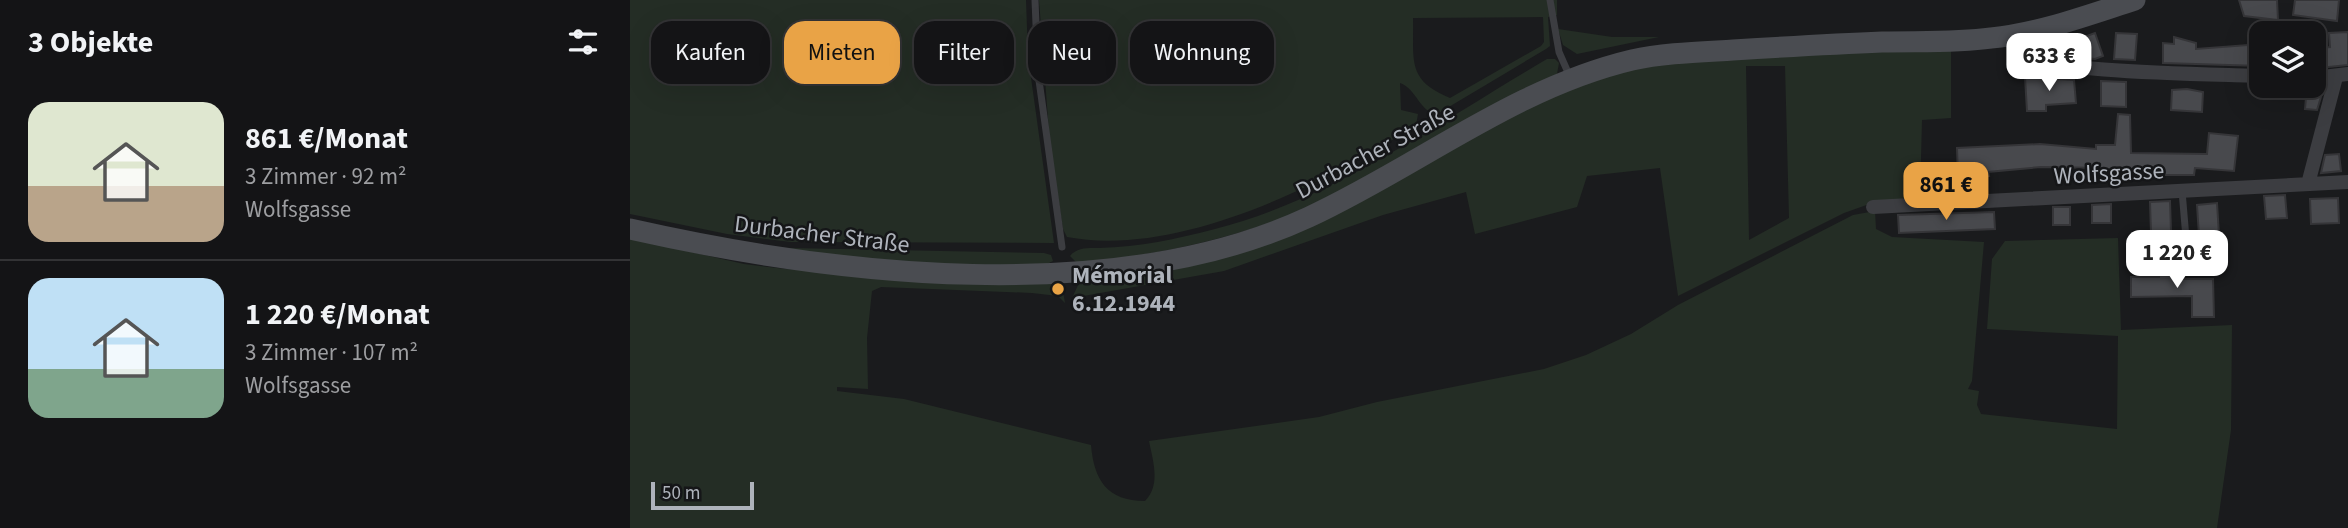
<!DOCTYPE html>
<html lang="de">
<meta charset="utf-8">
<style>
:root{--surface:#141416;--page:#212123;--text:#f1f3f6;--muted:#9d9ea1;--line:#333335;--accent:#e9a346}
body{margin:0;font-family:"Source Sans 3",sans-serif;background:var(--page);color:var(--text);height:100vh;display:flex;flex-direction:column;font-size:26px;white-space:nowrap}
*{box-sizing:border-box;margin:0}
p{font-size:23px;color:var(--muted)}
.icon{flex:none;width:38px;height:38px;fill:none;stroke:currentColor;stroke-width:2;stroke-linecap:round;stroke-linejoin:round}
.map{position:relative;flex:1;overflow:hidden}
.panel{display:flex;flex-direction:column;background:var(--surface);width:630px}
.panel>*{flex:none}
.banner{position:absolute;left:21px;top:21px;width:665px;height:63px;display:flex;gap:14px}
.tools{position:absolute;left:1619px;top:21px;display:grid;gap:14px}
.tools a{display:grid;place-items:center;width:77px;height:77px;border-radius:14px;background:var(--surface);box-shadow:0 7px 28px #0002,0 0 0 2px var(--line);font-size:35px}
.scale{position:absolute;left:21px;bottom:18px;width:103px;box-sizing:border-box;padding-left:7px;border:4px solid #aeb3bb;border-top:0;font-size:19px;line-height:24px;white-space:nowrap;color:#aeb3bb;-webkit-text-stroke:5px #151618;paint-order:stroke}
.price{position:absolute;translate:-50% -60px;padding:0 16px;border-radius:14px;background:#fff;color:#222;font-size:23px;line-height:46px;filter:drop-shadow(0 2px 4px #0008)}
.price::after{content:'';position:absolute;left:50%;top:42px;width:21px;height:16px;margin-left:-10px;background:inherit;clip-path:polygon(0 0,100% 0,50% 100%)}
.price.active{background:var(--accent);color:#111}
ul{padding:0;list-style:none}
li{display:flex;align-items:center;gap:21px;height:175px;padding:0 28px}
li+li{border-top:2px solid var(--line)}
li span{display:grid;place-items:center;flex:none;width:196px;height:140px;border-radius:21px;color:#555}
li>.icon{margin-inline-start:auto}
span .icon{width:84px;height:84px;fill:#fffc;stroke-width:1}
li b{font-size:30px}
h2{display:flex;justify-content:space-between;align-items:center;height:84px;padding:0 28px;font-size:30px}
.tag{padding:0 24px;border-radius:21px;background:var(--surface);box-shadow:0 7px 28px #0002,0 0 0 2px var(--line);font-size:24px;line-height:63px}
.tag.active{background:var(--accent);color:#111}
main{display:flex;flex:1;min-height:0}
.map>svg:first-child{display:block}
.green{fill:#242d25;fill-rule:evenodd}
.building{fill:#48494d;stroke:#353538;stroke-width:2}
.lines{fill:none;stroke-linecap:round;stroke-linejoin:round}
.lane{stroke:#3c3d41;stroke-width:7}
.street{stroke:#3c3d41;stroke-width:14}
.secondary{stroke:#4a4c51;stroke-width:21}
.poi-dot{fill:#e9a346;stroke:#151618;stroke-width:2.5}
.labels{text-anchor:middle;stroke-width:5;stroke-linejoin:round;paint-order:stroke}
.street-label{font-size:24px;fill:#aeb3bb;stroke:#151618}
.poi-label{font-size:24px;font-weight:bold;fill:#aeb3bb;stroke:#151618;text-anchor:start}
</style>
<main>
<section class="panel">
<h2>3 Objekte<svg class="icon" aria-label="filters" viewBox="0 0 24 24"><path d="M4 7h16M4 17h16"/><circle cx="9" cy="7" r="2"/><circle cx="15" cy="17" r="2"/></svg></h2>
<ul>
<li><span style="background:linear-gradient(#dfe7d0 60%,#b9a48a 0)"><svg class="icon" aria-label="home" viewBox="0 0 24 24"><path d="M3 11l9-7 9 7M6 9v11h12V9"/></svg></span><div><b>861 €/Monat</b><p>3 Zimmer · 92 m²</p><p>Wolfsgasse</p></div></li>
<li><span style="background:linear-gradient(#bfe0f5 65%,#7fa58c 0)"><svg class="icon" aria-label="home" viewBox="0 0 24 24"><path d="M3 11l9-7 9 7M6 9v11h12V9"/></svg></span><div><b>1 220 €/Monat</b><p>3 Zimmer · 107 m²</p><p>Wolfsgasse</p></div></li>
</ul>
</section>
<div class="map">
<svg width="1718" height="528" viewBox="0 0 1718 528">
<rect width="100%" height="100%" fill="#1a1b1d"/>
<!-- green -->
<path class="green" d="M0,0H396L398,56L424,243L161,242L97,234L0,214Z
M409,0H927V15L918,17L920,46L916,49L807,114C790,113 787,89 770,83L771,110L788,114L786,125C695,184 548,258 437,237L433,229L420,145ZM913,17L914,42L911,46L820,98C776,80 784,60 783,18Z
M928,29L982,37H1029L947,54L933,45Z
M1321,46V118L1292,120L1290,197L1245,202L1214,213L1048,296L1030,168L957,176L947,207L845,234L836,192L753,215L594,271L442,298L450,281L596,255L902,104L995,70L1061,60ZM1116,66H1155L1159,218L1119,240Z
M917,59H925L929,63L927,74C862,104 804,144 741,178C650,228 550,253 447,263L440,256C447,247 459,248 469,248C510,247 546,239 585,229C705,198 811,121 917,59Z
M1245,211L1246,229L1262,237L1354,242L1342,381L1338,389L1349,391L1347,405L1351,414L1487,429L1488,336L1357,329L1362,259L1375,241L1488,238L1491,330L1602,325L1601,430L1587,528H0V238L114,264L156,269L423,282L432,286L435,303L428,296L402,293L251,287L242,291L237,338L238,389L207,387V391L274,399L461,445C464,480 477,501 515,501C531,485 523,461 519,441L689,417L747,402L914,369L956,355L1001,334L1048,305L1223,215Z
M160,248L414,253L421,255L423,261L413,266L298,265L159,252Z"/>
<!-- building -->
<path class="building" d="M1609,0H1647L1648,20L1614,16Z
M1665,0H1709L1707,21L1663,15Z
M1718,32V65L1689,68L1688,48L1700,47L1699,33Z
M1465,33L1473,56L1465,59L1446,57L1445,52L1452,50L1448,39Z
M1486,33L1507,34L1505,60L1484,59Z
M1544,37L1566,43V49L1631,44V66L1533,63V43L1544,44Z
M1395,77L1444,80L1446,103L1416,105V111H1397Z
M1471,81L1496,82V107L1471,106Z
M1677,86L1694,87L1687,110L1675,109Z
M1557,89L1573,92L1572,112L1541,110L1542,90Z
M1488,114L1500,115L1501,153L1577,154L1579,133L1608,136L1604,171L1565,168L1564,175H1529L1474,174V168L1411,167L1358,172L1359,176L1328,177L1327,148L1410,144L1466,149V145H1485Z
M1709,154L1711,171L1691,173L1695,155Z
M1655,195L1657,218L1636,219L1634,196Z
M1708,198L1709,223L1681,224L1680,199Z
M1540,201L1541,232L1521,233L1520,202Z
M1587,203L1589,235L1569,236L1567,205Z
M1481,204V223H1462V205Z
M1423,207H1440V225H1423Z
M1364,212L1365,229L1269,233L1268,215Z
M1529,270H1548L1547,279H1583L1584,317H1562V296L1501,297V277H1529Z"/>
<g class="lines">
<!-- lane -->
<path class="lane" d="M405,0L408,73L432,247
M920,0L929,52L940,77
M1552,191L1556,238"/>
<!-- street -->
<path class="street" d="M1384,34L1386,51C1407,74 1591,74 1631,76
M1684,78L1718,74
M1678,184L1706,77
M1243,207L1718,182"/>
<!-- secondary -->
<path class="secondary" d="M0,229C204,275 483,308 679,217C787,167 884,88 1002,60C1034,53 1070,52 1103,50C1152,47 1202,44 1252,42C1288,41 1325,43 1361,38C1410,33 1458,15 1505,0"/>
</g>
<!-- markers -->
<circle class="poi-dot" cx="428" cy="289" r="7"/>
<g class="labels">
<!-- street labels -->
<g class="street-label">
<text transform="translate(745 151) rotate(-28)" y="8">Durbacher Straße</text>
<text transform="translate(1479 173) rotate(-3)" y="8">Wolfsgasse</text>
<text transform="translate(192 234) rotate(7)" y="8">Durbacher Straße</text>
</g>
<!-- poi labels -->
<g class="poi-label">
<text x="442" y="283">Mémorial<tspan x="442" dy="28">6.12.1944</tspan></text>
</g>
</g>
</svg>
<div class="tools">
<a><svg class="icon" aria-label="layers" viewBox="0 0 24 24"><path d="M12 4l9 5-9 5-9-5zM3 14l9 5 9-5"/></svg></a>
</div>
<div class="scale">50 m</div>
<b class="price" style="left:1419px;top:93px">633 €</b>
<b class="price active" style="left:1316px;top:222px">861 €</b>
<b class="price" style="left:1547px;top:290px">1 220 €</b>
<div class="banner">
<a class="tag">Kaufen</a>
<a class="tag active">Mieten</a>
<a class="tag">Filter</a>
<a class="tag">Neu</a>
<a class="tag">Wohnung</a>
</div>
</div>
</main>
